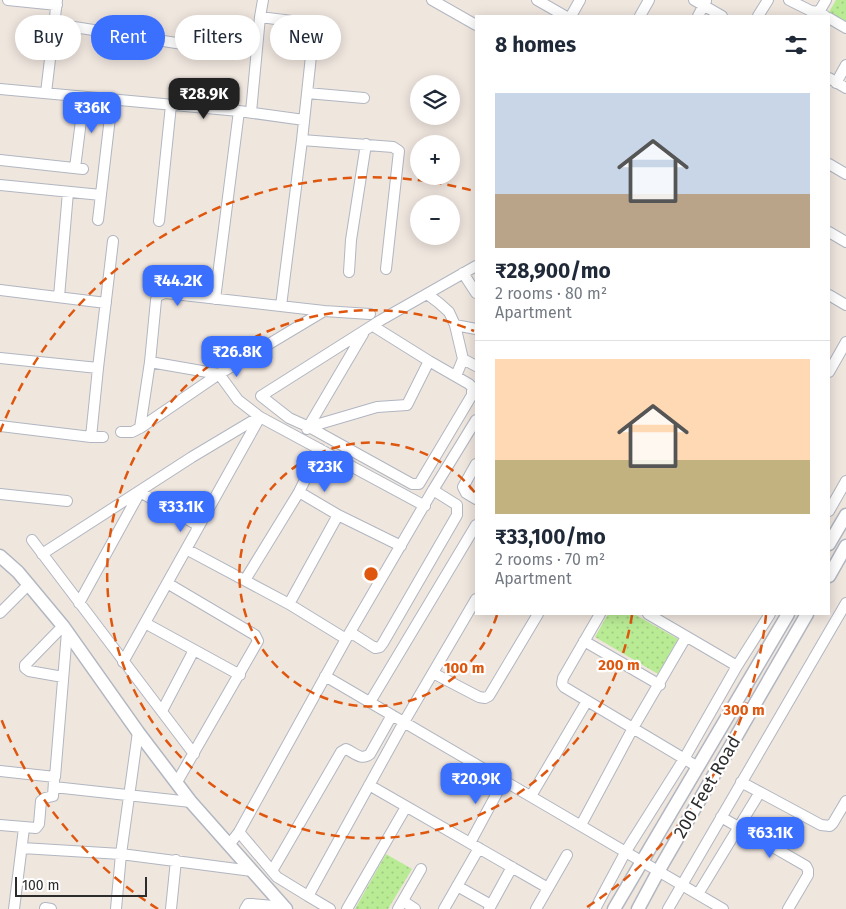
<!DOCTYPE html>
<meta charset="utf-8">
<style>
:root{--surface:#fff;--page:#f6f6f7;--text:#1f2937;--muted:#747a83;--line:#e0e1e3;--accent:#3b70ff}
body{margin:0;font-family:"Fira Sans",sans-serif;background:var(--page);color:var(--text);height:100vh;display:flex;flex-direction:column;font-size:19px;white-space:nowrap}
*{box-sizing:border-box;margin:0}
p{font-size:16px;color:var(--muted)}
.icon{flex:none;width:28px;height:28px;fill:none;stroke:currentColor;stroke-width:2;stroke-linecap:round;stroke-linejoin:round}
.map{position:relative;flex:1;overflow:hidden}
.sheet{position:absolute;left:475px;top:15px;width:355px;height:600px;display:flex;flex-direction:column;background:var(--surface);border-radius:0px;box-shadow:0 2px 12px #0003}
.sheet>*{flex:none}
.top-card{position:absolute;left:15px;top:15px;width:385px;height:45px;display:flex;gap:10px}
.buttons{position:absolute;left:410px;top:75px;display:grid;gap:10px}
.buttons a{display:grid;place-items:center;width:50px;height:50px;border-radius:50%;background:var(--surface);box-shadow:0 2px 12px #0003;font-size:25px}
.scale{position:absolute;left:15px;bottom:12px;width:132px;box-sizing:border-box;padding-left:5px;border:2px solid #2c2c2c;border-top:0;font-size:14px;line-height:18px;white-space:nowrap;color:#2c2c2c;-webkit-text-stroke:4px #fff;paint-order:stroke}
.price{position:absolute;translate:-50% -42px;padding:0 11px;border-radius:10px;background:var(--accent);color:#fff;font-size:16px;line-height:32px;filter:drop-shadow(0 1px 2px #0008)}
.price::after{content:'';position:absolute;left:50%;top:30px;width:15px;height:11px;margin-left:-8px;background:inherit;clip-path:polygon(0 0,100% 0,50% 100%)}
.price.selected{background:#222;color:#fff}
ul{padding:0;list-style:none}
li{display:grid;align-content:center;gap:10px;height:265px;padding:0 20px}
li+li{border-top:1px solid var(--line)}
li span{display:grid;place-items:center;height:155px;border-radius:0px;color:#555}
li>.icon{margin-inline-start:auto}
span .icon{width:90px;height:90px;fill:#fffc;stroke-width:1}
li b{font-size:21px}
h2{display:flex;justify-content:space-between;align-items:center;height:60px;padding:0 20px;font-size:21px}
.pill{padding:0 18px;border-radius:22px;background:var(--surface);box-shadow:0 2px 12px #0003;font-size:18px;line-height:45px}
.pill.selected{background:var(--accent);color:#fff}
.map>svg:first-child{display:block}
.green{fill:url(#green-dots)}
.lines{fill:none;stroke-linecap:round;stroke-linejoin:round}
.minor-casing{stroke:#b1b6c1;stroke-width:12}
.tertiary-casing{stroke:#b1b6c1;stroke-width:15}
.minor{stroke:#fff;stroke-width:10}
.tertiary{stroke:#fff;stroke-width:12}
.ring{fill:none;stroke:#df570e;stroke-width:2.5;stroke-dasharray:9 6}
.labels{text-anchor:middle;stroke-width:4.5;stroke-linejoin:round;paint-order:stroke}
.street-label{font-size:18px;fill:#2c2c2c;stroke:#fff}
.centre{fill:#df570e;stroke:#fff;stroke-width:2.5}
.ring-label{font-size:15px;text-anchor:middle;font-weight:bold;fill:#df570e;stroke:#fff;stroke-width:4.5;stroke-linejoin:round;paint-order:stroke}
</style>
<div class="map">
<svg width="846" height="909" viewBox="0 0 846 909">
<defs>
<pattern id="green-dots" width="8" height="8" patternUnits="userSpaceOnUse" patternTransform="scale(1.25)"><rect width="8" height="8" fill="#b9eb95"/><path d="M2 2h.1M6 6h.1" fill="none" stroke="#9fca81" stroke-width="1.8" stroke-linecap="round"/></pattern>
</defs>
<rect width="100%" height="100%" fill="#efe6de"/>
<!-- green -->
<path class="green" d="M836,0H846V22L829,12Z
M608,614H634L678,639L658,674L595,637Z
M386,854L412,869L388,909H355Z"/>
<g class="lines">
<!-- minor casing -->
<g class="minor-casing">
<path id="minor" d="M8,0L57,5
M432,0L476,25
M537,0L565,16
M694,0L722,16
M789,0L811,11L819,12L825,16
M819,12L826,0
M571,16L580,0
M640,16L649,0
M698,16L706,1
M758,16L768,0
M260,17L308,23L314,28L302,140L281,306
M829,18L846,28
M55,24L208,48L210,32
M829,78L846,88
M836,83L846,65
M0,89L239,111L304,120
M46,93L57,0
M307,93L364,98
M251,112L260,17L263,0
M302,140L393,147L399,151L386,269
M0,160L83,169
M829,164L846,174
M75,168L84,97
M0,185L101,195
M98,220L112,100
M159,221L171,105
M829,232L846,242
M349,272L351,240L366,144
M463,273L476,293
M0,290L106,303
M427,294L439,303L449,312L455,325L463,359L456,376
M829,295L846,305
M59,297L68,192
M215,299L239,111
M455,325L476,329
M373,326L429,361L469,384L472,387V395L419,484H412L309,427L289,418L261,396L381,320L476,266
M0,358L98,368L91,437
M463,359L476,366
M150,362L219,374L238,400L260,417L425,506
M98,368L113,241
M829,372L846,342
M0,426L91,437H103
M309,427L377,407L407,405L429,361
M140,428L219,374L324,311
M307,429L363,334
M121,432H132L140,428L150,362L156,300L157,296L165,293L324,311L370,314
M476,464L463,487L466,493L476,499
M299,492L338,515
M0,494L67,501
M829,511L846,481
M32,540L194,754
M186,549L289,604L346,639
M42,554L192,457L259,417
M245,580L299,492L320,449
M167,583L255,635L258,641L177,782
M79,603L140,492L199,526
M289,604L338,515L401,546
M0,613L29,584
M600,614L563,678L562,684L564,687L698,767
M648,614L737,666
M145,623L240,675
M63,626L25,665V668L29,671L63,677
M350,632L375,648L380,647L383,643L457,515V505L433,490
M584,641L660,685
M123,662L260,417
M433,673L479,697L485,698L489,696L538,614
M325,676L723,909
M370,702L476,525
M162,711L194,650
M0,771L55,777L67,632
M741,782L821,825L830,826L833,823L846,801
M369,785L548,888
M54,787L191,802
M531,796L587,701
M721,817L806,866L808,870V875L788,909
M0,825L36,828L39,824L41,801L45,798L53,796L54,781
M581,825L633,728L686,637
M239,832L277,877L308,896
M470,843L504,780
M229,845L239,832L346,639L433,490L476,420
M22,848L121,854L252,871
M272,871L341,752L346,749C355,753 361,761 370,754L392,715
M457,886L491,905
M698,894L760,792
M403,901L415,909
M45,908L51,909
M14,909L24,828
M116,909L121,854L138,732
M171,909L176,860
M245,909L248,904H252L285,907
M330,909L308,896L404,722L476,599
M347,909L406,807
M398,909L421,869
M444,909L479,848
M489,909L512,867
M536,909L567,855
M595,909L626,851L684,759L737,666L770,614
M668,909L846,603"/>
</g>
<!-- tertiary casing -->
<g class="tertiary-casing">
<path id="tertiary" d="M829,544L846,515
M0,556L18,572L63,626L138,732L191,802L286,909
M829,576L846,546
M614,909L788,614
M638,909L659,870L807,614"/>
</g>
<!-- minor -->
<use href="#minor" class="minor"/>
<!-- tertiary -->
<use href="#tertiary" class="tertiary"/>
</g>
<!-- distance rings -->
<g class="ring">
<path d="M497 615A132 132 0 1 1 476 494"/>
<path d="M632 615A264 264 0 1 1 474 331"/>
<path d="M766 615A397 397 0 0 1 584 909M158 909A397 397 0 0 1 0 716M0 432A397 397 0 0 1 474 191"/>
</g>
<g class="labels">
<!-- street labels -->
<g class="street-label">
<text transform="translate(707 787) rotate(-60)" y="6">200 Feet Road</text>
</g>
</g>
<circle cx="371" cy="574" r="8" class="centre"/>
<g class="ring-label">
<text x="619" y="670">200 m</text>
<text x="464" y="673">100 m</text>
<text x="744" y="715">300 m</text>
</g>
</svg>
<div class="buttons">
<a><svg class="icon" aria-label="layers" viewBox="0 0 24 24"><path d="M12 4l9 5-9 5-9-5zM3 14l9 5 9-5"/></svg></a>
<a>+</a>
<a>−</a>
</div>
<div class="scale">100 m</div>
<b class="price selected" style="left:204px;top:120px">₹28.9K</b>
<b class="price" style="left:92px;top:134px">₹36K</b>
<b class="price" style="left:178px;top:307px">₹44.2K</b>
<b class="price" style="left:237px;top:378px">₹26.8K</b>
<b class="price" style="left:325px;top:493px">₹23K</b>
<b class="price" style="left:181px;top:533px">₹33.1K</b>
<b class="price" style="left:476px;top:805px">₹20.9K</b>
<b class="price" style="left:770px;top:859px">₹63.1K</b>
<div class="top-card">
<a class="pill">Buy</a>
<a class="pill selected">Rent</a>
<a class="pill">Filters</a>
<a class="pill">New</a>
</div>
<section class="sheet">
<h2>8 homes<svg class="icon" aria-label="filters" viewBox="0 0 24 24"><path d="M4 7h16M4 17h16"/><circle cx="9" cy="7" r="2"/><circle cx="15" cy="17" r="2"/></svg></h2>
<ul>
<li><span style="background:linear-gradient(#c9d6e8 65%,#b9a48a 0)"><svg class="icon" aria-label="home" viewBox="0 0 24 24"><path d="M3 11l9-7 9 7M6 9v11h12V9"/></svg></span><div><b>₹28,900/mo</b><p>2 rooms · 80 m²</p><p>Apartment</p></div></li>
<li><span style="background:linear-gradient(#ffd9b3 65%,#c2b280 0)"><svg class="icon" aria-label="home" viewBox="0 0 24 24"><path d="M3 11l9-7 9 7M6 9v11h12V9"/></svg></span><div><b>₹33,100/mo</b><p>2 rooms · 70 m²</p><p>Apartment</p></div></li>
</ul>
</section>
</div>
